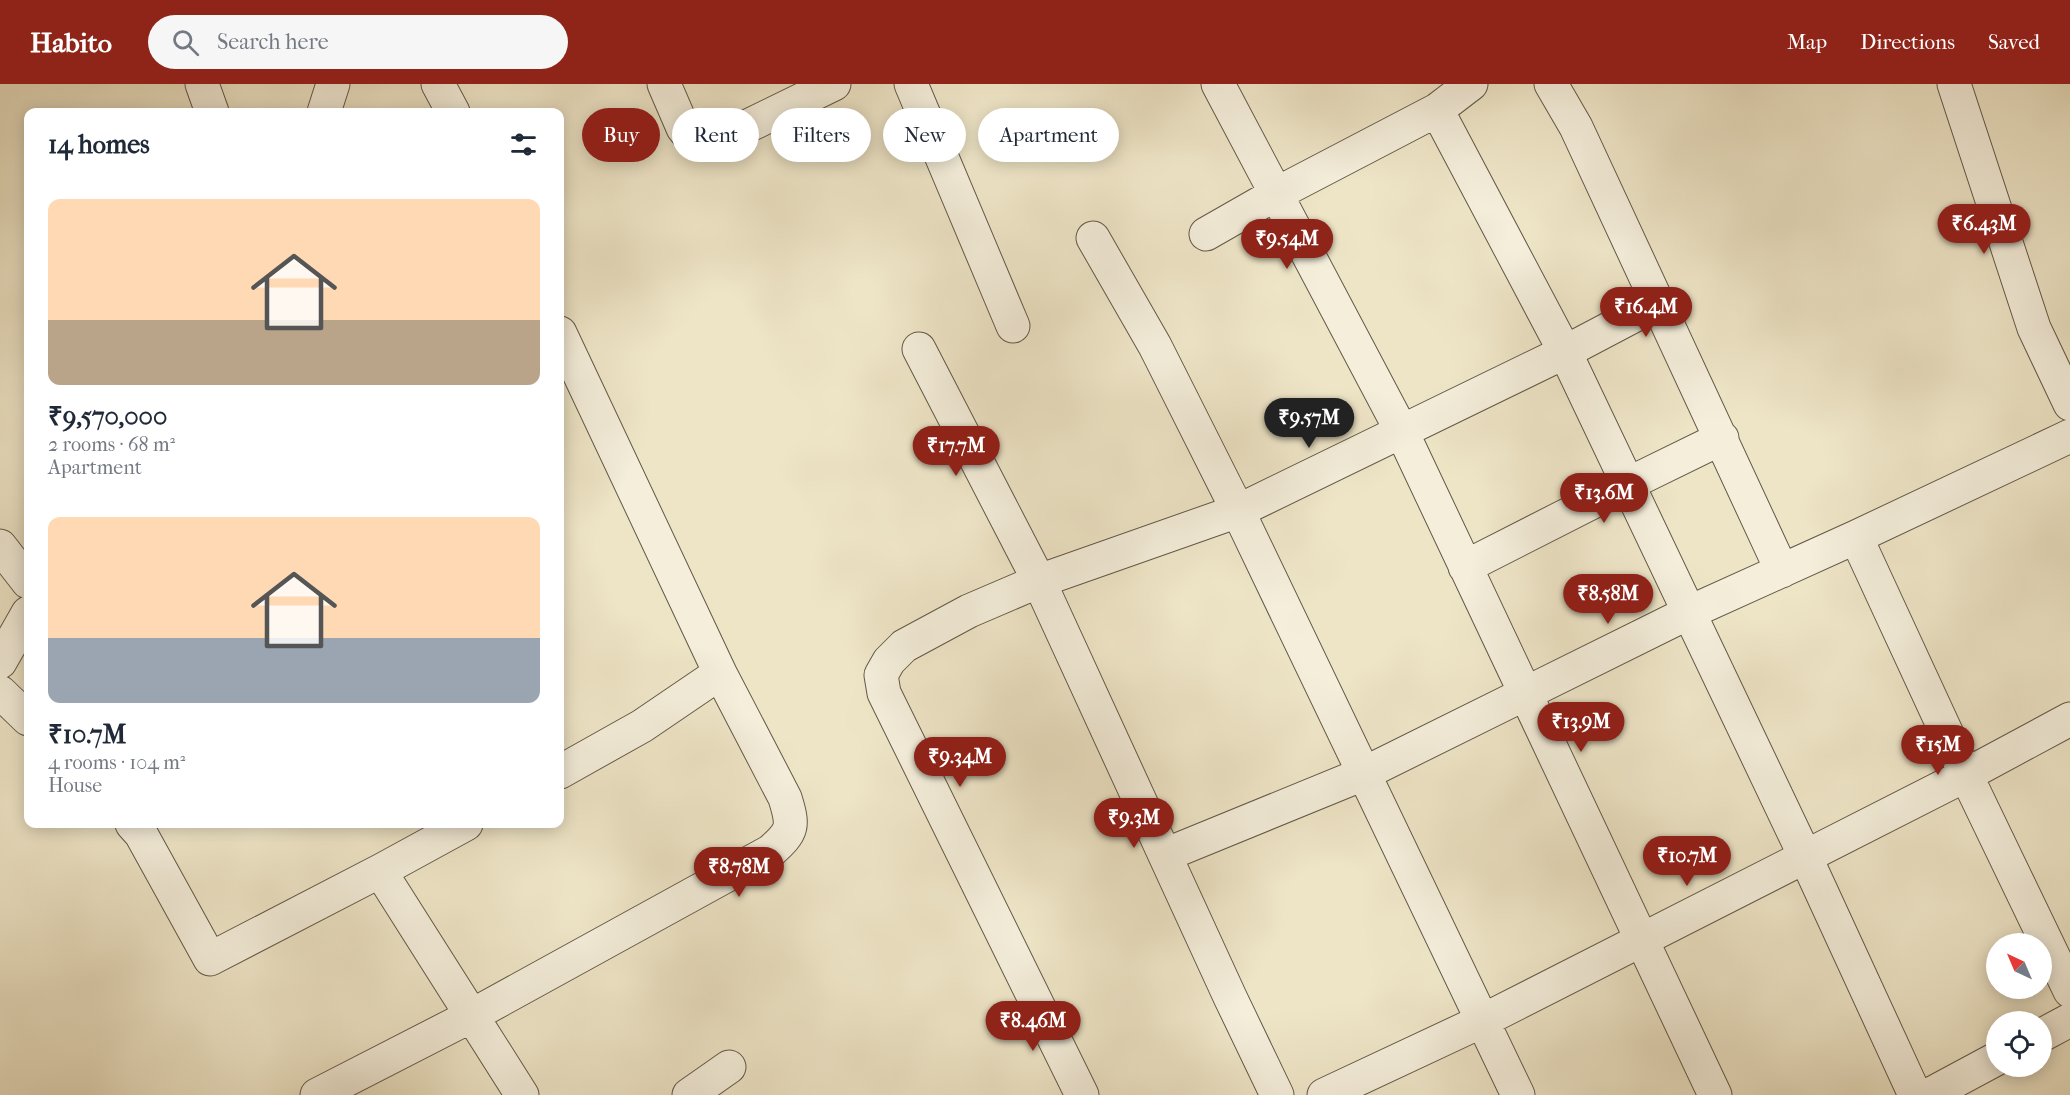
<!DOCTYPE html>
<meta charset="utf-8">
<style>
:root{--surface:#fff;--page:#f6f6f7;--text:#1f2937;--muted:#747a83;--accent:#8f2418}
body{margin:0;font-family:"IM FELL French Canon",serif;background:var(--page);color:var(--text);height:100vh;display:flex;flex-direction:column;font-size:22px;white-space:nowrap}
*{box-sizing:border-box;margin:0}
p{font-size:20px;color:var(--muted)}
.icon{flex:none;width:33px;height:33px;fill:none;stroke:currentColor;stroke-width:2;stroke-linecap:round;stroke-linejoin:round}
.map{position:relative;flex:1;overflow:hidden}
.panel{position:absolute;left:24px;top:24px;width:540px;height:720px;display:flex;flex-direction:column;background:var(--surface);border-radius:12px;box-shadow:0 3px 15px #0003}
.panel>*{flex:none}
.hud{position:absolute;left:582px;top:24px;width:570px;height:54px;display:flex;gap:12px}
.needle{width:39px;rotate:316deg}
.fabs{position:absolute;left:1986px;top:849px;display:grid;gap:12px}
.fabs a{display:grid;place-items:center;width:66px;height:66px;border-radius:50%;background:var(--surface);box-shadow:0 3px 15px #0003;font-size:30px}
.price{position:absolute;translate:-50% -51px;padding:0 14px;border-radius:21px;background:var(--accent);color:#fff;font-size:20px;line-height:39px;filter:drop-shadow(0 2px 3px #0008)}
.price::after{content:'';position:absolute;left:50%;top:36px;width:18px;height:14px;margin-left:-9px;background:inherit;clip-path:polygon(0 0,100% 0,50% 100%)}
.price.current{background:#222;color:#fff}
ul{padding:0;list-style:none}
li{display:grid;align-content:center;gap:12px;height:318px;padding:0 24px}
li span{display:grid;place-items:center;height:186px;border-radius:12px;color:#555}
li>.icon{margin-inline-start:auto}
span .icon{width:108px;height:108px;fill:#fffc;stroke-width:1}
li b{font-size:26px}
h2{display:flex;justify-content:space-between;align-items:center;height:72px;padding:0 24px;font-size:26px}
.pill{padding:0 21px;border-radius:27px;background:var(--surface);box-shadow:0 3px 15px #0003;font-size:21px;line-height:54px}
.pill.current{background:var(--accent);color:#fff}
header{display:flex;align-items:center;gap:36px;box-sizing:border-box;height:84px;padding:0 30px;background:var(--accent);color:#fff}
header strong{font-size:28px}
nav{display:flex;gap:33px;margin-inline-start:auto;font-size:21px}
.search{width:420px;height:54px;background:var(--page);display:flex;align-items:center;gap:15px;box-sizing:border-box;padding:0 21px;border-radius:33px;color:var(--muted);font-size:22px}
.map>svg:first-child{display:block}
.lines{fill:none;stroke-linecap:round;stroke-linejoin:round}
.street-casing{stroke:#625948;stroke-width:35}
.street{stroke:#f4eedb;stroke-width:33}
</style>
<header>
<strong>Habito</strong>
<div class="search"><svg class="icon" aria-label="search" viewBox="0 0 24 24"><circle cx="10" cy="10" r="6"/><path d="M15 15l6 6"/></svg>Search here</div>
<nav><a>Map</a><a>Directions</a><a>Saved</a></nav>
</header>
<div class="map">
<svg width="2070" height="1011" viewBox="0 0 2070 1011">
<rect width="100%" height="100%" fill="#eee5c7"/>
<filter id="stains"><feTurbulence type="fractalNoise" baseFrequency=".00333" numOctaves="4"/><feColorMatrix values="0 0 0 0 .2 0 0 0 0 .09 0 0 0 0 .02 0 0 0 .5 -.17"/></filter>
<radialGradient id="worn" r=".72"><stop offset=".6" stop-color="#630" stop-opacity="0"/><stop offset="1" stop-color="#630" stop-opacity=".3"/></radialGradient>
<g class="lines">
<!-- street casing -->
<g class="street-casing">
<path id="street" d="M202,0L212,28
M438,0L453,28
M664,0L683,44L695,59H713L834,0
M911,0L1013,242
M1218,0L1402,348L1715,1011
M1551,0L1576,43L1782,487
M1954,0L2034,244L2070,320
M1437,26L1565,268L1805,772L1915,1011
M324,28L333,0
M1206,150L1276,110L1437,26L1471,0
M1093,154L1155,262L1238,427L1518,1011
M560,249L720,589L642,642L560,688
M919,265L1039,497L1230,913L1277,1011
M1856,453L1966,691L2070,907
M0,462L28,498
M1465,483L1628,400L1722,354
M0,578L28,529
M0,608L28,635
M132,740L141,750L210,875L380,787L522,1011
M1165,771L1363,690L1688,529L1856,453L2070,352
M380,787L466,740
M2042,951L2070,936
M317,1011L471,932L771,767C793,747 794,743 785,714L720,589
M689,1011L729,983
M1082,1011L884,609L881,591L889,577L904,562L969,527L1039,497L1238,427L1565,268L1658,219
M1324,1011L1482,937L1966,691L2070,635
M1929,1011L1996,975"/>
</g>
<!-- street -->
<use href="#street" class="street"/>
</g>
<rect width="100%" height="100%" filter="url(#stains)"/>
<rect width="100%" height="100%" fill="url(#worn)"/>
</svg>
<div class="fabs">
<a><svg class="needle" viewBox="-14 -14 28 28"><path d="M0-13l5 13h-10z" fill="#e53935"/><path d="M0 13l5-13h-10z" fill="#747a83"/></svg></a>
<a><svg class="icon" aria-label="locate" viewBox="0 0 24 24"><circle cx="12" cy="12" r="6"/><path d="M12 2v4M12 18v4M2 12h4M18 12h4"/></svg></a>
</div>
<b class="price" style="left:1984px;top:171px">₹6.43M</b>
<b class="price" style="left:1287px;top:186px">₹9.54M</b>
<b class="price" style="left:1646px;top:254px">₹16.4M</b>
<b class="price current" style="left:1309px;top:365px">₹9.57M</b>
<b class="price" style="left:956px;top:393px">₹17.7M</b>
<b class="price" style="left:1604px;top:440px">₹13.6M</b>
<b class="price" style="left:1608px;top:541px">₹8.58M</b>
<b class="price" style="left:1581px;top:669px">₹13.9M</b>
<b class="price" style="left:1938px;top:692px">₹15M</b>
<b class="price" style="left:960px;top:704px">₹9.34M</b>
<b class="price" style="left:1134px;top:765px">₹9.3M</b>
<b class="price" style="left:1687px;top:803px">₹10.7M</b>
<b class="price" style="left:739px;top:814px">₹8.78M</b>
<b class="price" style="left:1033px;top:968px">₹8.46M</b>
<div class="hud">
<a class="pill current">Buy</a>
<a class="pill">Rent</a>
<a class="pill">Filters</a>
<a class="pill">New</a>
<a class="pill">Apartment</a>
</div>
<section class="panel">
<h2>14 homes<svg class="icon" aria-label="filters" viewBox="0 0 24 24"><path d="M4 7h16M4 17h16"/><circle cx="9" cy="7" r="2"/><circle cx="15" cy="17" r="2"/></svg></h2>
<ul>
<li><span style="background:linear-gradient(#ffd9b3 65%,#b9a48a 0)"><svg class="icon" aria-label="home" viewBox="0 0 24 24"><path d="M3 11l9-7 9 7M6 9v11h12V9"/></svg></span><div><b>₹9,570,000</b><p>2 rooms · 68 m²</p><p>Apartment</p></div></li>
<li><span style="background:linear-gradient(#ffd9b3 65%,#9aa5b1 0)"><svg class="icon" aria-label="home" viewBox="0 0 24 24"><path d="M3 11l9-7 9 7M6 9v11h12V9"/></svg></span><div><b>₹10.7M</b><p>4 rooms · 104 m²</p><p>House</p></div></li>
</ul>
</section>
</div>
